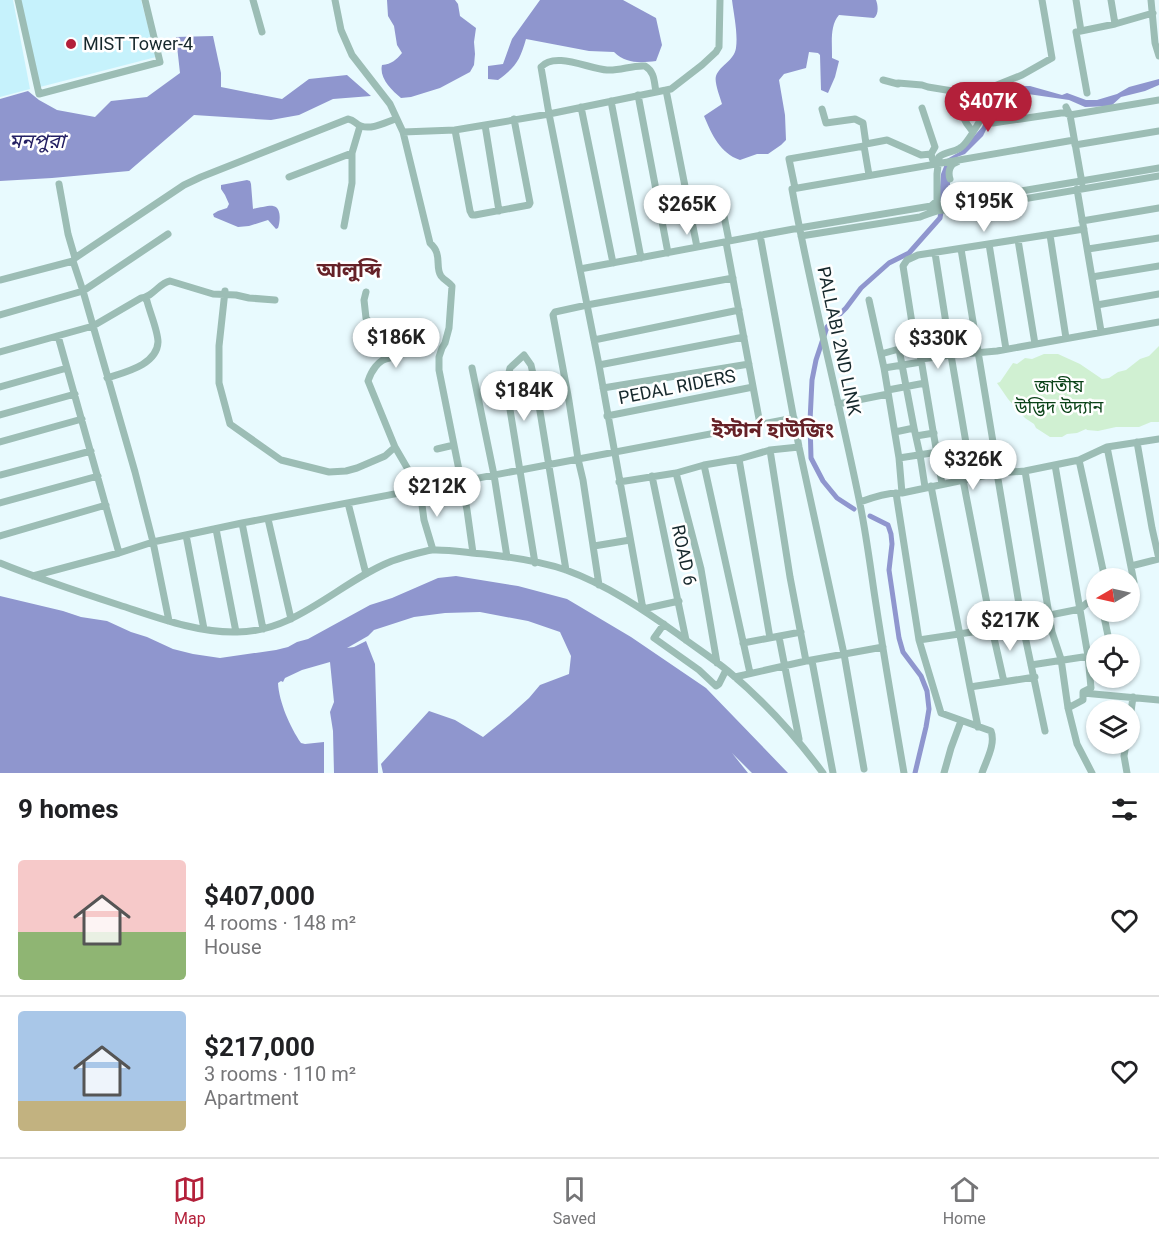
<!DOCTYPE html>
<meta charset="utf-8">
<style>
:root{--surface:#fff;--page:#f2f2f2;--text:#202124;--muted:#757577;--line:#e0e0e0;--accent:#b3203a}
body{margin:0;font-family:Roboto,"Noto Sans Bengali",sans-serif;background:var(--page);color:var(--text);height:100vh;display:flex;flex-direction:column;font-size:22px;white-space:nowrap}
*{box-sizing:border-box;margin:0}
p{font-size:20px;color:var(--muted)}
.icon{flex:none;width:33px;height:33px;fill:none;stroke:currentColor;stroke-width:2;stroke-linecap:round;stroke-linejoin:round}
.map{position:relative;height:773px;overflow:hidden}
.drawer{display:flex;flex-direction:column;background:var(--surface);flex:1}
.drawer>*{flex:none}
.needle{width:39px;rotate:261deg}
.buttons{position:absolute;left:1086px;top:568px;display:grid;gap:12px}
.buttons a{display:grid;place-items:center;width:54px;height:54px;border-radius:50%;background:var(--surface);box-shadow:0 2px 4px #0004;font-size:30px}
.price{position:absolute;translate:-50% -51px;padding:0 14px;border-radius:21px;background:#fff;color:#222;font-size:20px;line-height:39px;filter:drop-shadow(0 2px 3px #0008)}
.price::after{content:'';position:absolute;left:50%;top:36px;width:18px;height:14px;margin-left:-9px;background:inherit;clip-path:polygon(0 0,100% 0,50% 100%)}
.price.current{background:var(--accent);color:#fff}
ul{padding:0;list-style:none}
li{display:flex;align-items:center;gap:18px;height:150px;padding:0 18px}
li+li{border-top:2px solid var(--line)}
li span{display:grid;place-items:center;flex:none;width:168px;height:120px;border-radius:6px;color:#555}
li>.icon{margin-inline-start:auto}
span .icon{width:72px;height:72px;fill:#fffc;stroke-width:1}
li b{font-size:26px}
h2{display:flex;justify-content:space-between;align-items:center;height:72px;padding:0 18px;font-size:26px}
.dock{display:flex;justify-content:space-around;align-items:center;height:84px;border-top:2px solid var(--line);background:var(--surface);font-size:16px;color:var(--muted)}
.dock a{display:grid;justify-items:center;gap:3px}
.dock .current{color:var(--accent)}
.map>svg:first-child{display:block}
.built{fill:#c6f2fc}
.green{fill:#d0f0d2}
.water{fill:#8f96ce}
.lines{fill:none;stroke-linecap:round;stroke-linejoin:round}
.canal{stroke:#8f96ce;stroke-width:5}
.minor{stroke:#9cbdb5;stroke-width:7}
.poi-dot{fill:#b3203a;stroke:#fff;stroke-width:2}
.labels{text-anchor:middle;stroke-width:5;stroke-linejoin:round;paint-order:stroke}
.poi-label{font-size:18px;fill:#16282c;stroke:#fff;text-anchor:start}
.street-label{font-size:18px;fill:#16282c;stroke:#fff}
.park-label{font-size:18px;fill:#0b4318;stroke:#fff}
.water-label{font-size:20px;font-style:italic;fill:#242063;stroke:#fff}
.quarter-label{font-size:21px;font-weight:bold;fill:#662127;stroke:#fff}
</style>
<div class="map">
<svg width="1159" height="773" viewBox="0 0 1159 773">
<rect width="100%" height="100%" fill="#e8fafe"/>
<!-- built -->
<path class="built" d="M0,0H13L30,89L0,97Z
M21,0H141L156,57L40,87Z"/>
<!-- green -->
<path class="green" d="M1159,346V422H1151L1139,427H1116L1098,431L1087,430L1086,429L1077,433L1067,434L1062,437H1050L1036,428L1034,424L1025,418L1008,399L997,383L1000,382L1013,363L1017,364L1025,358L1032,359L1044,354H1058L1080,364L1102,379L1109,378L1118,372L1126,370L1140,359L1149,356Z"/>
<!-- water -->
<path class="water" d="M387,0H455L458,4L460,16L476,28L474,42L475,54L474,65L470,72L440,88L411,97L401,98C391,90 379,78 382,65C392,64 396,60 402,53L397,45L394,26L388,16Z
M540,0H623L656,18L662,45L656,61C641,63 626,64 614,52L589,51L526,39C520,60 516,67 498,80L488,79V66L503,64L512,39Z
M732,0H876C878,5 879,14 874,18L839,15C830,25 832,42 832,54V58L839,61L835,77L828,93L821,90L820,55L818,53L809,52L806,68L784,74L779,80L785,115L786,140L781,145L768,154H757L740,160C720,153 712,135 704,116L722,104C720,97 714,82 716,76C720,65 734,61 736,48C738,33 734,16 732,0Z
M213,36L221,73V87L282,99L309,79L347,75L371,96L333,99L299,115L271,120L194,115L129,171L52,178L0,181V99L28,91L39,100L57,110L95,117L111,101L147,97L180,73L176,37Z
M1159,79V85L1145,91L1121,97L1111,106L1085,107L1069,100L1014,92L1001,99L983,136L965,154L952,159L949,196L947,199H939L941,174L947,159L961,151L982,127L997,95L1019,86H1030L1062,95L1067,93L1086,100H1097L1117,94L1129,87Z
M247,180L250,181L251,184L253,209C258,208 270,205 273,206C282,207 280,223 278,228L276,229L268,220L249,226L238,227L214,217L213,214L218,211L227,208L229,204L225,195L221,189V185Z
M456,576L518,586L567,599L631,637L706,688L788,773H752L732,753L748,773H383L381,764L429,711L455,720L483,737L509,716L529,698L540,685L569,674L571,656L560,632L528,621L480,612L445,613L414,617L374,630L368,636L347,648L354,647L366,641L375,664L378,773H334L333,731L330,712L334,702L330,662L302,670L285,678L283,682L281,681L278,683C279,702 290,727 301,743L305,744L324,742V773H0V596L63,611L81,617L107,621L131,632L147,637L173,649L193,654L220,658L276,650L288,647L297,642L308,639L370,605L392,598L438,578Z"/>
<g class="lines">
<!-- canal -->
<path class="canal" d="M854,509L837,498L823,481L811,458L810,421L812,380L816,360L827,327L846,308L861,288L889,263L909,253L940,218L944,192
M870,516L888,525L891,534L892,544L889,570L899,638L903,652L921,676L927,691L929,709L926,727L915,773"/>
<!-- minor -->
<path class="minor" d="M18,0L39,94L160,62L145,0
M253,0L262,32
M335,0L341,30L352,55L390,104L403,132L430,243C432,245 435,248 436,251C440,259 436,269 441,276C444,280 449,282 452,286L449,328L445,343L442,348L439,357V370L467,510L473,553
M1076,0L1081,31
M1111,0L1115,24
M1151,0L1155,43L1159,56
M883,80L898,84V83L922,85L928,87L971,94L975,99
M666,90L697,247
M949,91L967,124L973,132
M1087,93L1076,32L1115,24L1153,13
M638,95L668,253
M611,101L641,258
M581,107L613,263
M1066,107L1070,115L1082,183
M922,108L935,147L931,154
M822,109L826,123L855,119L863,123L866,144L887,140L921,155L931,154L934,164
M984,112L978,106L975,99L992,87L1022,75L1052,58L1042,0
M993,123L1061,113H1066L1070,115L1159,100
M485,125L499,211
M455,130L470,211L472,215H475L529,205L530,203L514,119
M403,132L455,130L485,125L549,114L671,89L702,65L716,52L719,47L720,0
M866,144L864,146L869,175
M1075,145L1159,131
M289,177L352,153
M950,179C948,173 949,164 957,162
M59,184L68,234L75,258
M795,188L789,159L864,146
M1077,189L1101,331
M687,197C697,195 712,190 720,196L729,241
M930,207L937,201V174L939,157C946,151 953,153 960,148C968,144 993,100 993,91C993,90 992,88 992,87
M1082,221L1159,208
M344,226L352,183V153L360,126
M760,235L799,447L844,654L864,769
M1050,235L1066,338
M801,236L920,217C930,213 940,208 952,211L1159,176
M1018,240L1035,344
M726,242L760,424
M989,244L1006,349
M961,249L998,472
M1088,249L1159,238
M935,253L951,355L972,478
M73,261L83,291L135,472L153,542L169,621
M580,269L799,228L1159,168
M1092,277L1159,266
M0,280L73,261L75,258L184,185L201,177L348,119C355,120 355,124 361,126C372,130 386,122 396,119
M225,291L219,346V383L230,424L281,460L329,472L346,471L357,468L385,456L395,447
M366,292L364,300L366,318L375,329L390,358C378,359 371,372 368,381L395,447L420,490L424,520L433,550
M869,300L884,368
M1097,305L1159,294
M0,315L83,291L168,234
M58,336L119,553
M594,340L739,310
M899,349L914,428
M0,352L93,326L141,298C153,297 159,283 170,281L213,294L236,295L249,298L275,300
M881,354L899,349L915,342
M952,355L997,351L1159,322
M921,359L951,355
M599,365L744,337
M472,368L494,475L507,557
M107,378C125,372 157,365 158,342C158,331 150,313 147,301L145,298
M0,387L67,368
M603,388L749,364
M888,390L925,383
M838,404L888,394
M0,415L75,394
M607,416L753,387
M895,432L914,428L920,455L925,487
M916,436L934,433
M0,442L82,419
M1107,447L1134,582L1130,585
M437,449L454,445
M770,450L790,577L806,661
M899,458L938,452
M739,459L770,638
M1079,460L1105,579
M704,465L750,673
M1055,465L1088,656L1091,688L1083,692V700L1068,708
M1025,471L1052,632L1061,659L1068,708L1077,744L1092,773
M676,473L701,569L717,663
M997,473L1022,622L1045,731
M0,475L91,451
M652,476L686,640
M963,480L992,629L1004,682
M619,482L676,473L704,465L739,459L770,450L799,447
M942,484L925,383L921,359L915,342L903,266L907,260L918,255L1084,229
M931,486L970,687L1035,677
M896,493L919,640L941,713L991,731C996,744 986,761 982,773
M902,493L899,458L884,368L921,362
M860,502C873,497 888,492 902,493L997,473L1025,471L1079,460L1107,447L1159,439
M0,503L98,476
M348,503L366,574
M268,519L291,619
M242,523L263,629
M216,529L236,632
M186,535L204,629
M0,536L106,505
M594,546L630,540
M0,563C39,579 79,592 119,605C156,617 197,633 237,632C297,632 339,582 392,561C404,557 419,552 432,550C447,549 469,553 484,554C511,557 540,561 566,570C607,585 644,610 679,635C695,647 712,658 728,671C764,701 795,735 823,773
M535,563L506,385L510,368L524,355L531,365L536,387L566,570
M1131,566L1159,559L1152,528L1137,442
M33,576L119,553L153,542L242,523L794,418
M599,585L583,480L578,459L569,401L553,315L555,312L587,305L733,278
M643,609L599,365L549,114L541,67C555,51 589,69 607,70C620,71 632,65 645,66C655,72 654,82 656,92
M643,609L679,601
M1103,612L1110,645
M664,624L654,638L699,670L716,686L719,684L726,670
M779,637L799,739
M919,640L992,629L1050,615L1080,609L1087,603L1096,599
M743,643L801,632
M812,661L833,773
M1031,665L1096,655
M735,677L806,661L883,647
M970,687L978,727
M1083,693L1159,700
M1130,719L1133,697
M1126,744L1124,756L1127,773
M904,773C894,715 884,657 875,598C870,565 866,532 859,499C838,396 811,293 792,189L1074,140
M944,773L951,748L961,721"/>
</g>
<!-- markers -->
<circle class="poi-dot" cx="71" cy="44" r="6"/>
<g class="labels">
<!-- poi labels -->
<g class="poi-label">
<text x="83" y="50">MIST Tower-4</text>
</g>
<!-- street labels -->
<g class="street-label">
<text transform="translate(839 341) rotate(78)" y="6">PALLABI 2ND LINK</text>
<text transform="translate(677 387) rotate(-11)" y="6">PEDAL RIDERS</text>
<text transform="translate(684 555) rotate(78)" y="6">ROAD 6</text>
</g>
<!-- park labels -->
<g class="park-label">
<text x="1059" y="392">জাতীয়<tspan x="1059" dy="21">উদ্ভিদ উদ্যান</tspan></text>
</g>
<!-- water labels -->
<g class="water-label">
<text x="37" y="148">মনপুরা</text>
</g>
<!-- quarter labels -->
<g class="quarter-label">
<text x="349" y="277">আলুব্দি</text>
<text x="773" y="437">ইস্টার্ন হাউজিং</text>
</g>
</g>
</svg>
<div class="buttons">
<a><svg class="needle" viewBox="-14 -14 28 28"><path d="M0-13l5 13h-10z" fill="#e53935"/><path d="M0 13l5-13h-10z" fill="#757577"/></svg></a>
<a><svg class="icon" aria-label="locate" viewBox="0 0 24 24"><circle cx="12" cy="12" r="6"/><path d="M12 2v4M12 18v4M2 12h4M18 12h4"/></svg></a>
<a><svg class="icon" aria-label="layers" viewBox="0 0 24 24"><path d="M12 4l9 5-9 5-9-5zM3 14l9 5 9-5"/></svg></a>
</div>
<b class="price current" style="left:988px;top:133px">$407K</b>
<b class="price" style="left:984px;top:233px">$195K</b>
<b class="price" style="left:687px;top:236px">$265K</b>
<b class="price" style="left:396px;top:369px">$186K</b>
<b class="price" style="left:938px;top:370px">$330K</b>
<b class="price" style="left:524px;top:422px">$184K</b>
<b class="price" style="left:973px;top:491px">$326K</b>
<b class="price" style="left:437px;top:518px">$212K</b>
<b class="price" style="left:1010px;top:652px">$217K</b>
</div>
<section class="drawer">
<h2>9 homes<svg class="icon" aria-label="filters" viewBox="0 0 24 24"><path d="M4 7h16M4 17h16"/><circle cx="9" cy="7" r="2"/><circle cx="15" cy="17" r="2"/></svg></h2>
<ul>
<li><span style="background:linear-gradient(#f6c9c9 60%,#8fb573 0)"><svg class="icon" aria-label="home" viewBox="0 0 24 24"><path d="M3 11l9-7 9 7M6 9v11h12V9"/></svg></span><div><b>$407,000</b><p>4 rooms · 148 m²</p><p>House</p></div><svg class="icon" aria-label="heart" viewBox="0 0 24 24"><path d="M12 20l-8-8c-3-5 5-10 8-4 3-6 11-1 8 4z"/></svg></li>
<li><span style="background:linear-gradient(#a9c7e8 75%,#c2b280 0)"><svg class="icon" aria-label="home" viewBox="0 0 24 24"><path d="M3 11l9-7 9 7M6 9v11h12V9"/></svg></span><div><b>$217,000</b><p>3 rooms · 110 m²</p><p>Apartment</p></div><svg class="icon" aria-label="heart" viewBox="0 0 24 24"><path d="M12 20l-8-8c-3-5 5-10 8-4 3-6 11-1 8 4z"/></svg></li>
</ul>
</section>
<nav class="dock">
<a class="current"><svg class="icon" aria-label="map" viewBox="0 0 24 24"><path d="M3 6l6-2 6 2 6-2v14l-6 2-6-2-6 2zM9 4v14M15 6v14"/></svg>Map</a>
<a><svg class="icon" aria-label="saved" viewBox="0 0 24 24"><path d="M7 4h10v16l-5-4-5 4z"/></svg>Saved</a>
<a><svg class="icon" aria-label="home" viewBox="0 0 24 24"><path d="M3 11l9-7 9 7M6 9v11h12V9"/></svg>Home</a>
</nav>
